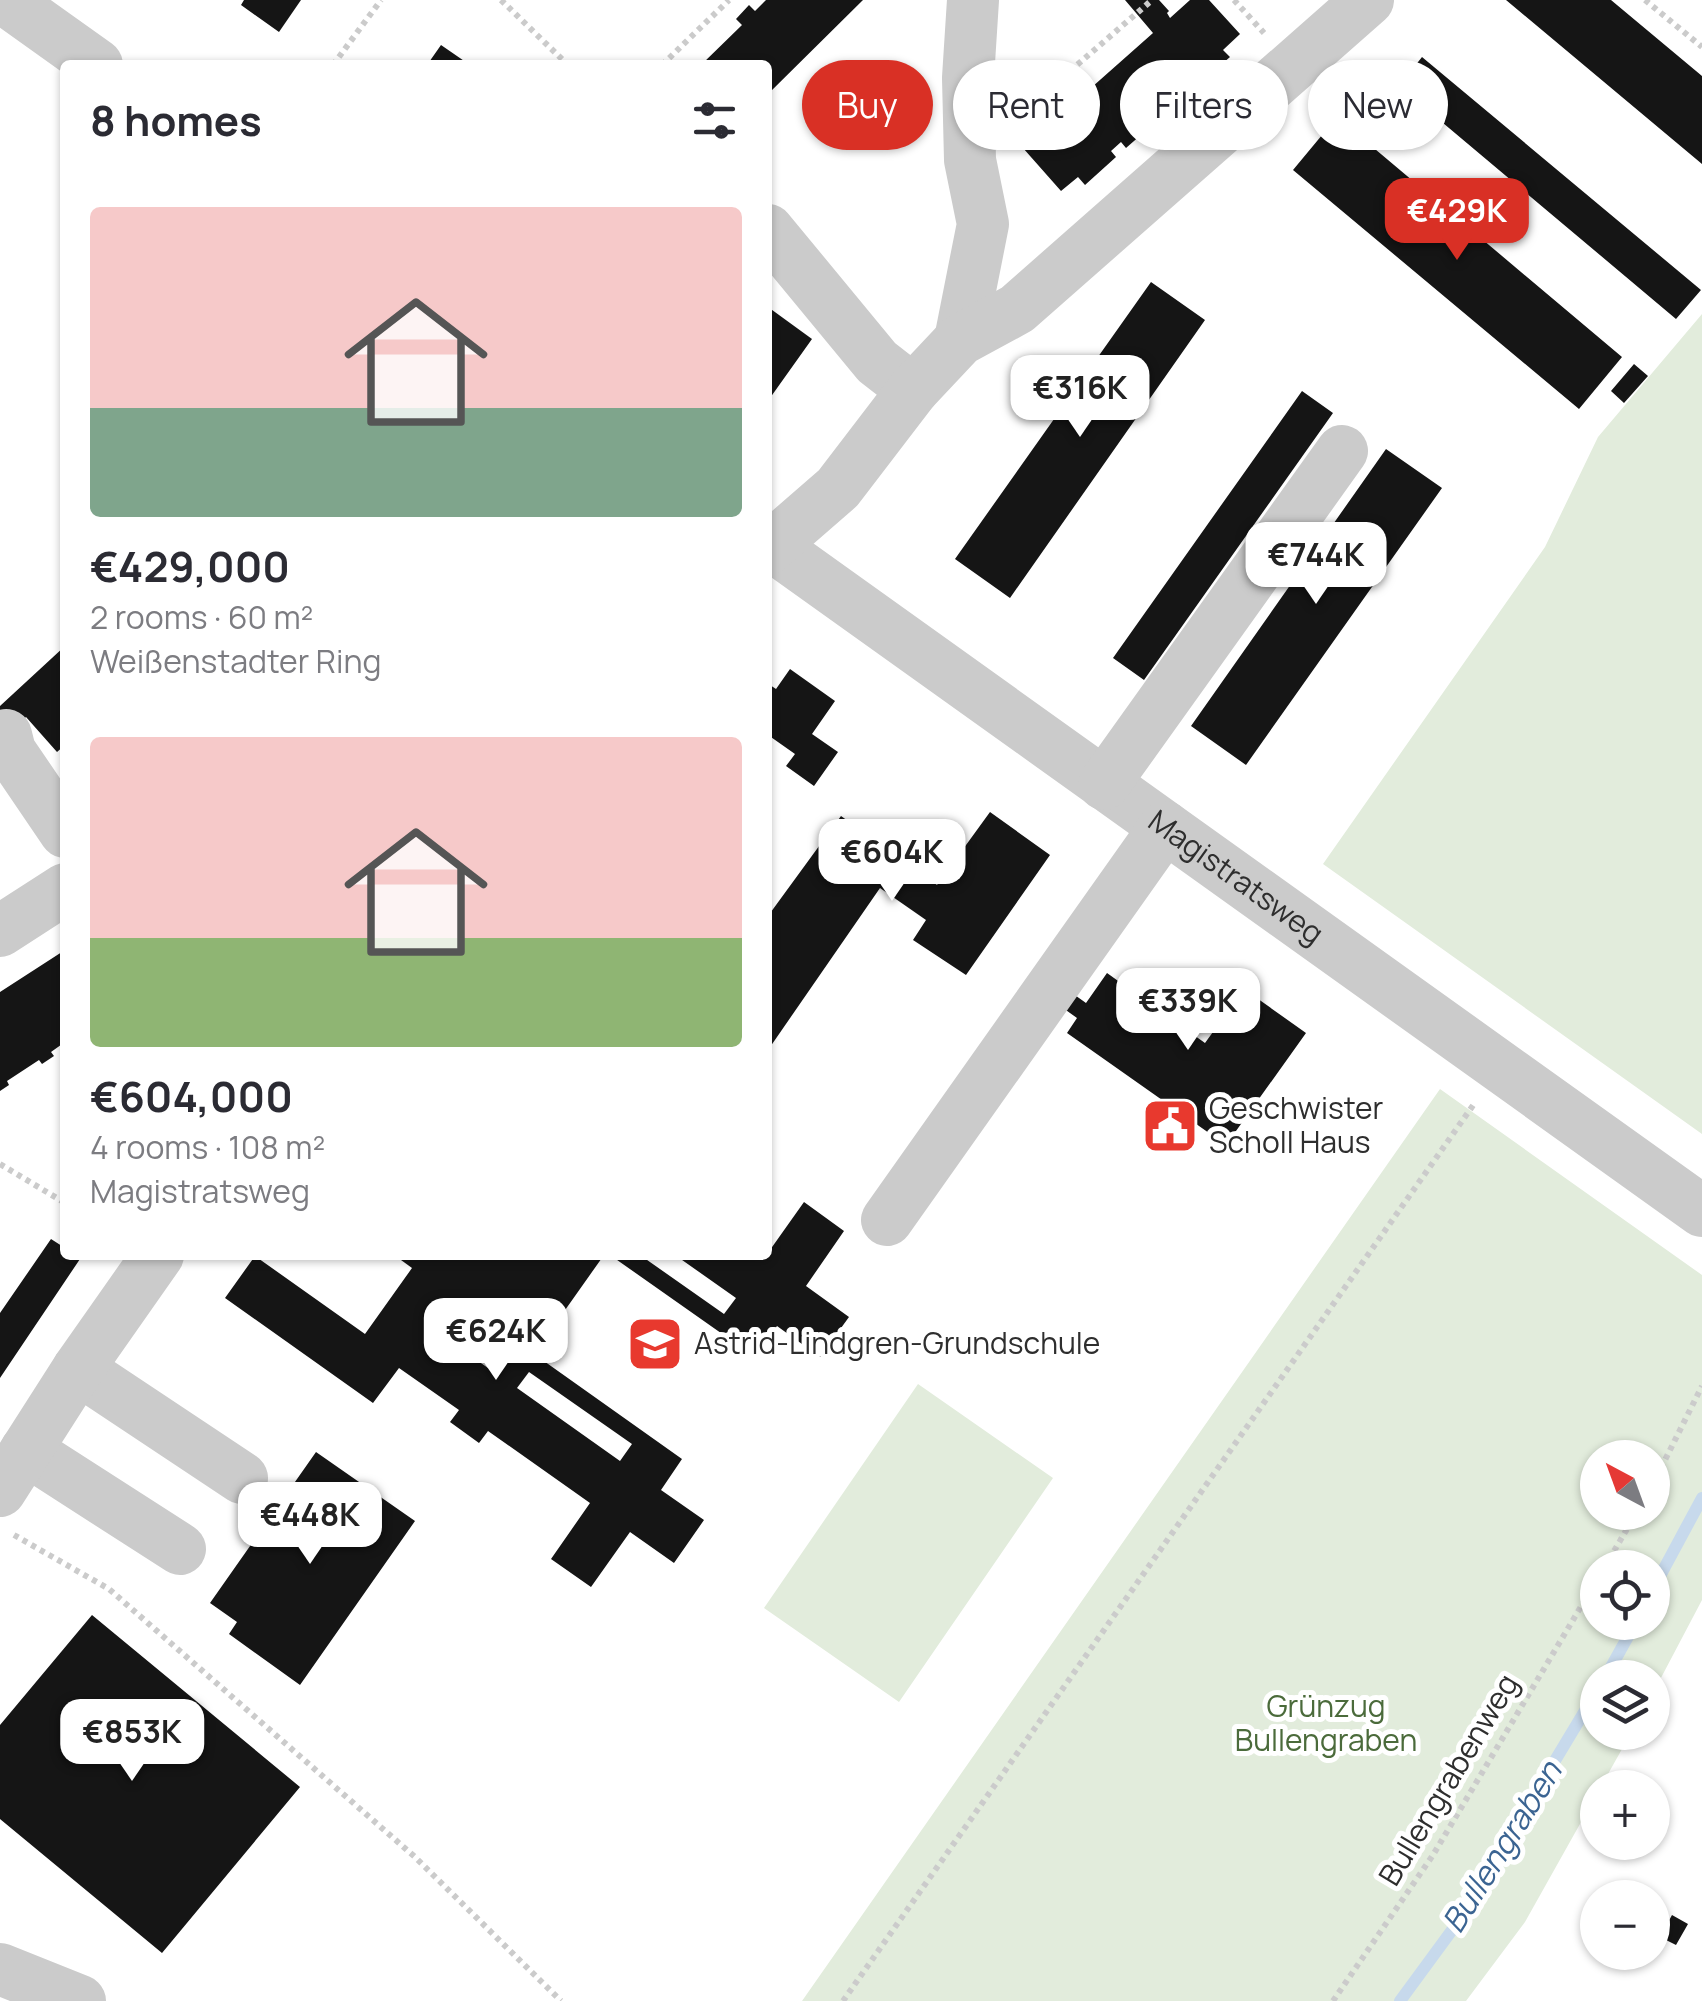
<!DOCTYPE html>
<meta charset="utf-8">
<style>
:root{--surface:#fff;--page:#f7f7f7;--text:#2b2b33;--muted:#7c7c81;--accent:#d93025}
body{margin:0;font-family:Manrope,sans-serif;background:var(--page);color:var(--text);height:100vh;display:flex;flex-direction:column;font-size:38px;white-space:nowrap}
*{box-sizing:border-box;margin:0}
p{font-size:32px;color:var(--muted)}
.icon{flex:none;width:55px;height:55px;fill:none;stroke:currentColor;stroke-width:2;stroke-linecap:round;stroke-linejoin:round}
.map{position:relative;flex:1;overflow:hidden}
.sheet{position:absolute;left:60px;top:60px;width:712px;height:1200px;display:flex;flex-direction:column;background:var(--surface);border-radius:10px;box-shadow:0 2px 8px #0004}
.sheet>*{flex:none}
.top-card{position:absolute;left:802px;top:60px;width:748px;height:90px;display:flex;gap:20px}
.needle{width:65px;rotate:319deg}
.tools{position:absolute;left:1580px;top:1440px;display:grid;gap:20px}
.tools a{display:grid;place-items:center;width:90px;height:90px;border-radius:50%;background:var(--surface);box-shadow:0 2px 8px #0004;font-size:50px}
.price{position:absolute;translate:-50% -85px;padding:0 22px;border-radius:20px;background:#fff;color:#222;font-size:32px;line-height:65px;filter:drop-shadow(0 2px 5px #0008)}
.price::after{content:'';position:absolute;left:50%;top:60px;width:30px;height:22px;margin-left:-15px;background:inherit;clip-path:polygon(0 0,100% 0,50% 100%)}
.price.active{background:var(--accent);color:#fff}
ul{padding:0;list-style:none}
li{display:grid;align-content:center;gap:20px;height:530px;padding:0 30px}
li span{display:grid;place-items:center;height:310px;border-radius:10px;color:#555}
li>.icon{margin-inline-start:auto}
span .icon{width:180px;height:180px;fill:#fffc;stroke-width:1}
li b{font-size:42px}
h2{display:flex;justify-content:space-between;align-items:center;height:120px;padding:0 30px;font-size:42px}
.tag{padding:0 35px;border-radius:45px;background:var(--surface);box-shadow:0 2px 8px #0004;font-size:35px;line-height:90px}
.tag.active{background:var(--accent);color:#fff}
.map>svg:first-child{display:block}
.green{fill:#e2ecdc;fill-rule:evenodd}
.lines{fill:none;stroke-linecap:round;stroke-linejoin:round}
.stream{stroke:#c7d9ec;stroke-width:12}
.building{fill:#151515;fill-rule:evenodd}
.path{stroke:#cbcbcb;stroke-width:6;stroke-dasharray:5 5;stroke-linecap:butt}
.minor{stroke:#cbcbcb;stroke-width:52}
.labels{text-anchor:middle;stroke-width:10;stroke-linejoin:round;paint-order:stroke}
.street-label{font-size:30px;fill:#2e2e2e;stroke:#fff}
.poi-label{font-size:30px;fill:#2e2e2e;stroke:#fff;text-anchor:start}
.park-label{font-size:30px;fill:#4b6b3b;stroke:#fff}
.water-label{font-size:32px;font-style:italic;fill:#3b6492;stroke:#fff}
</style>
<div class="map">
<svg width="1702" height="2001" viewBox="0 0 1702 2001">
<rect width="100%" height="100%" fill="#fff"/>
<!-- green -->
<path class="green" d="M1702,314V1134L1323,864L1545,547L1598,437Z
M1440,1089L1702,1275V1600L1653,1693L1652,1678H1598V1732L1631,1733L1525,1922L1466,2001H802ZM1598,1458H1652V1512H1598ZM1598,1568H1652V1622H1598Z
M918,1384L1053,1478L899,1702L764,1608Z"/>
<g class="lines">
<!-- stream -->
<path class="stream" d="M1652,1591L1702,1498
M1605,1678L1636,1622
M1400,2001L1458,1922L1598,1689"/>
</g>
<!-- building -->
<path class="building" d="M244,0H301L279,32L241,5Z
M766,0H863L768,94V65H701L742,25L736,19L749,5L755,11Z
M1125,0H1159L1169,11L1167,13L1170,18L1190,0H1209L1240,34L1223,50L1230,57L1214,71L1209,65L1198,74L1203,80L1173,108L1166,100L1135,127L1142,134L1126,148L1121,142L1111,151L1116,157L1085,185L1078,177L1061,191L1023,148L1065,110L1060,104L1077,89L1083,95L1153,33Z
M1506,0H1611L1702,76V164Z
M441,45L470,65H427Z
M1422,57L1701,290L1676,319L1399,86Z
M1337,117L1622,357L1579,409L1293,170Z
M1151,282L1205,320L1010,598L955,559Z
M768,307L812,339L770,398L768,396Z
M1634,364L1648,376L1624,403L1611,391Z
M1302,391L1333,413L1144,680L1113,658Z
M1386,449L1442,488L1246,765L1191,726Z
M65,646V745L57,752L26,717L0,740V706Z
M790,669L835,701L812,734L838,752L814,786L786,766L795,754L768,735V688L770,685L776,689Z
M990,812L1050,855L966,975L913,940L926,920L880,888L768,1050V916L841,816L937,885Z
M65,950V1042L51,1052L54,1056L42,1064L39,1060L7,1081L9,1085L0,1091V992Z
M1107,973L1205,1043L1244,989L1306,1033L1226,1145L1067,1033L1077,1018L1063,1008L1072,993L1086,1003Z
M804,1202L844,1231L806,1286L849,1317L820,1357L777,1326L755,1357L610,1255H640L724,1314L736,1298L675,1255L765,1257Z
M51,1239L65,1248V1255L80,1259L0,1378V1313Z
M404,1255H604L534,1354L682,1459L661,1490L704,1520L674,1563L630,1532L591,1587L551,1559L590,1503L488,1431L479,1443L450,1422L459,1410L399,1368L373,1403L225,1298L255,1256L365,1334L412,1268L401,1260ZM457,1320L500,1351L488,1368L444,1337ZM529,1372L632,1444L620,1461L517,1388Z
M316,1452L415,1521L300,1685L229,1634L237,1622L210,1603Z
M92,1615L300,1787L162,1953L0,1819V1725Z
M1672,1915L1688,1924L1676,1945L1660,1937Z"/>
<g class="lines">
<!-- path -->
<path class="path" d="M501,0L568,65
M1234,0L1264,33
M1645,0L1702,47
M333,65L381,0
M662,65L729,0
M1017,117L1152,0
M0,1164L65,1203
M1652,1486L1702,1386
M14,1535L109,1589L415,1857L561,2001
M1604,1568L1637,1512
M843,2001L1474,1104
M1333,2001L1433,1855L1598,1578"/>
<!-- minor -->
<g class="minor">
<path d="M6,0L97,65"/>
<path d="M768,230L877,362L913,390"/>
<path d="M960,340L983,224L970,160L968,78L973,0"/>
<path id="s1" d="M768,543L1702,1211"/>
<path d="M768,549L838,488L913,390L960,340L1017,309L1368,0"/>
<path d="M6,735L10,751L65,832"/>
<path d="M1104,784L1342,451"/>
<path d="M0,931L65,889"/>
<path d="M887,1220L1165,827"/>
<path d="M78,1369L242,1478"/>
<path d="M26,1450L180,1549"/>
<path d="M0,1491L78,1369L158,1255"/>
<path d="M0,1969L80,2001"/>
</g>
</g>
<!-- icons -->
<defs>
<g id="civic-square" transform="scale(2.875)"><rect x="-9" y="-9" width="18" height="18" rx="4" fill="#e8392e" stroke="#fff"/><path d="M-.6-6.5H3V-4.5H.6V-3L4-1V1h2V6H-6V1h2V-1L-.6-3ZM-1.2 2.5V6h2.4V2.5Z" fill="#fff"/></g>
<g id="school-square" transform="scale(2.875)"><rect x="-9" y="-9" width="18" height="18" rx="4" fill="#e8392e" stroke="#fff"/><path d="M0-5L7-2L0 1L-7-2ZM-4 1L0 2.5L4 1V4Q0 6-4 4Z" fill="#fff"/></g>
</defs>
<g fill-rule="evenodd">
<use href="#civic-square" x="1170" y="1126"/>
<use href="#school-square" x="655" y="1344"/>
</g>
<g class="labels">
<!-- street labels -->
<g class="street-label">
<text dy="10" stroke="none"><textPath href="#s1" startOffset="575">Magistratsweg</textPath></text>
<text transform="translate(1449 1780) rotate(-59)" y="10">Bullengrabenweg</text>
</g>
<!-- poi labels -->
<g class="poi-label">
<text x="1209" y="1119">Geschwister<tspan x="1209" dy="34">Scholl Haus</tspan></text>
<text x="694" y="1354">Astrid-Lindgren-Grundschule</text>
</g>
<!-- park labels -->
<g class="park-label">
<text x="1326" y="1717">Grünzug<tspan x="1326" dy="34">Bullengraben</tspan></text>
</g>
<!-- water labels -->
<g class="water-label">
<text transform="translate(1502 1847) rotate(-58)" y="11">Bullengraben</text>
</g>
</g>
</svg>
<div class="tools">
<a><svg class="needle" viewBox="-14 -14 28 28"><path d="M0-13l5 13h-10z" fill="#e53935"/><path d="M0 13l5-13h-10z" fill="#7c7c81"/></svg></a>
<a><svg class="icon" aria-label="locate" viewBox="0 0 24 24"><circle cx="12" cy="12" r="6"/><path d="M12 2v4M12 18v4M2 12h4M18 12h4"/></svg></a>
<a><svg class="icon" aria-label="layers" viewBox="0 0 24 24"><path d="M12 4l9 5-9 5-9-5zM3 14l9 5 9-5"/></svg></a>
<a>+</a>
<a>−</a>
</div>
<b class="price active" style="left:1457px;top:263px">€429K</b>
<b class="price" style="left:1080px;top:440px">€316K</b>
<b class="price" style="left:1316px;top:607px">€744K</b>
<b class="price" style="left:892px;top:904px">€604K</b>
<b class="price" style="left:1188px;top:1053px">€339K</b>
<b class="price" style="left:496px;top:1383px">€624K</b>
<b class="price" style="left:310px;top:1567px">€448K</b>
<b class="price" style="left:132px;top:1784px">€853K</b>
<div class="top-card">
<a class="tag active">Buy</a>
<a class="tag">Rent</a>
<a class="tag">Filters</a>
<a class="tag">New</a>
</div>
<section class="sheet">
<h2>8 homes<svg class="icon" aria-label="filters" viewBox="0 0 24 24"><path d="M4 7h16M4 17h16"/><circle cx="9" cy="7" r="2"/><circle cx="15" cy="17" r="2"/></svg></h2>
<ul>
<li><span style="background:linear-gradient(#f6c9c9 65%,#7fa58c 0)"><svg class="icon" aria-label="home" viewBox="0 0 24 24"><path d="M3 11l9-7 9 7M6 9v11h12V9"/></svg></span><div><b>€429,000</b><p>2 rooms · 60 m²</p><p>Weißenstadter Ring</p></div></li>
<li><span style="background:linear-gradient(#f6c9c9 65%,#8fb573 0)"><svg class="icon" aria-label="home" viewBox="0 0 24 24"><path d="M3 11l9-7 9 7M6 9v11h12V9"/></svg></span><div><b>€604,000</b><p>4 rooms · 108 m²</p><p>Magistratsweg</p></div></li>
</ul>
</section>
</div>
